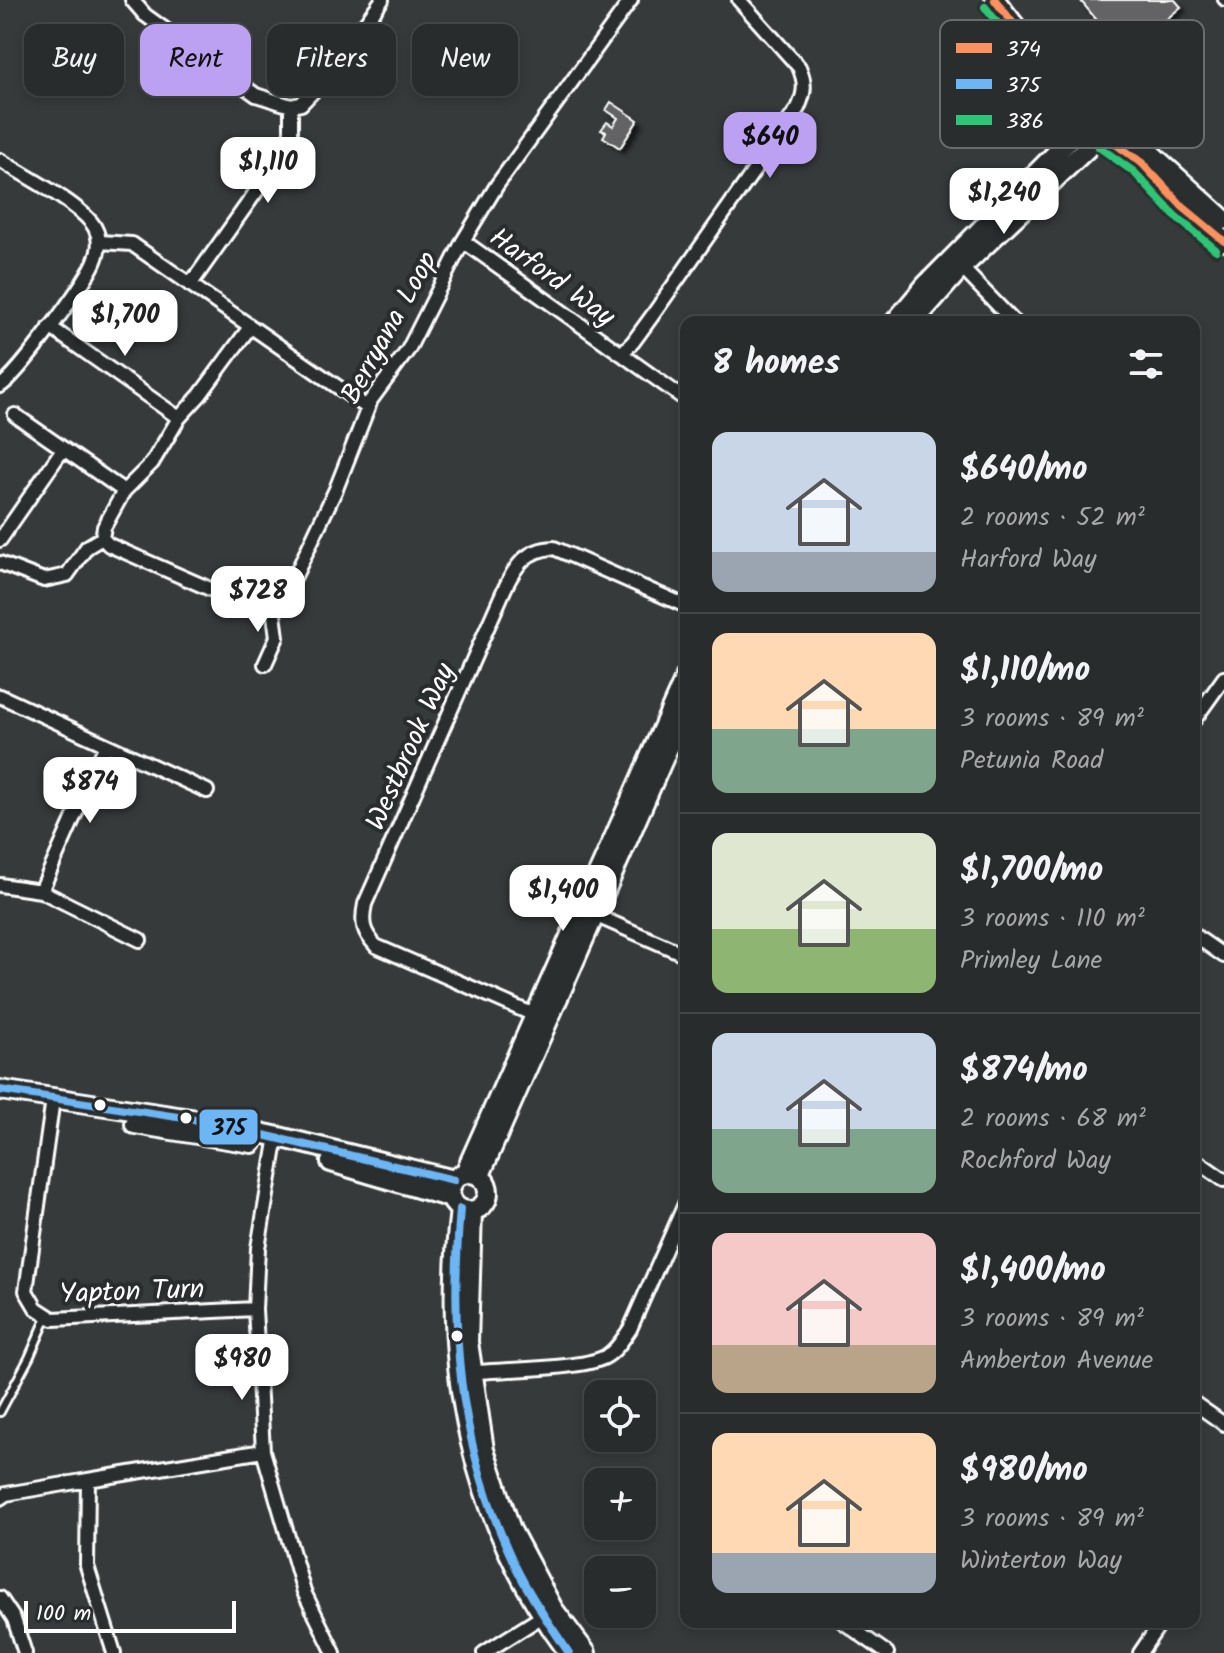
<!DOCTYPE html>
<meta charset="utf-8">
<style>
:root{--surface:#292c2c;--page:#313434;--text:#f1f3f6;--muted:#a5a7a9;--line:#454848;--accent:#bca0f2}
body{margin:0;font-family:Kalam,sans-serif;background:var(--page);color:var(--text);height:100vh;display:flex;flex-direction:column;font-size:30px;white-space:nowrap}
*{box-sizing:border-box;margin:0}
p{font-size:26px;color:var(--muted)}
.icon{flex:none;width:44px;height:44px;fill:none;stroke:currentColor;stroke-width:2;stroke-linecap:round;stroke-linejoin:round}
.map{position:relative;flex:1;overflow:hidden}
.sheet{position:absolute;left:680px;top:316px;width:520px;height:1312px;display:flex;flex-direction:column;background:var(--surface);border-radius:16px;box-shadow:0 4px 12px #0003,0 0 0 2px var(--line)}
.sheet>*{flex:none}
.guide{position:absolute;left:24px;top:24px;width:536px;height:72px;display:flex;gap:16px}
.controls{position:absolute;left:584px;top:1380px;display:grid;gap:16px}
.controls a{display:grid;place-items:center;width:72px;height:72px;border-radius:16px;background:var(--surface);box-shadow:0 4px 12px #0003,0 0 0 2px var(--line);font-size:40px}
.scale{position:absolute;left:24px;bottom:20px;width:212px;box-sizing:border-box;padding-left:8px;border:4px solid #fff;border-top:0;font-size:22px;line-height:28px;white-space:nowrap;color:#fff;-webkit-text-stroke:6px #2a2d2e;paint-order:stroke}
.price{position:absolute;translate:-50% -68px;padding:0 18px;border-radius:16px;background:#fff;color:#222;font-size:26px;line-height:52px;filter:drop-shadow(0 2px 4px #0008)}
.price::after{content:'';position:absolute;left:50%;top:48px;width:24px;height:18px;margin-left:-12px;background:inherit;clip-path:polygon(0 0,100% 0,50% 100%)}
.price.current{background:var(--accent);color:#111}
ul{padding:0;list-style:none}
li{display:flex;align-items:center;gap:24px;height:200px;padding:0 32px}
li+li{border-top:2px solid var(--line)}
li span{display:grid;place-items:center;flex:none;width:224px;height:160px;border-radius:16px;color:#555}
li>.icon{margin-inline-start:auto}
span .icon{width:96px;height:96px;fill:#fffc;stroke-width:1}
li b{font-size:34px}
h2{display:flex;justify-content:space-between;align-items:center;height:96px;padding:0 32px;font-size:34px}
.tag{padding:0 28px;border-radius:16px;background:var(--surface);box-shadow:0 4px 12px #0003,0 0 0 2px var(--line);font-size:28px;line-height:72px}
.tag.current{background:var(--accent);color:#111}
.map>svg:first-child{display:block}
.building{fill:#636465;stroke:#fff;stroke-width:2;filter:url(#shadow)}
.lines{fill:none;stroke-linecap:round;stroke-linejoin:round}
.lane-casing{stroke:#fff;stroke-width:12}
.street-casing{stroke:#fff;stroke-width:18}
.secondary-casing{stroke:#fff;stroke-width:24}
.lane{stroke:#2a2d2e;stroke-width:6}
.street{stroke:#2a2d2e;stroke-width:12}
.secondary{stroke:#2a2d2e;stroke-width:18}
.bus-1-casing{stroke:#2a2d2e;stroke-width:14}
.bus-2-casing{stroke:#2a2d2e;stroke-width:14}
.bus-3-casing{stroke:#2a2d2e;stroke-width:14}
.bus-1{stroke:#fa915f;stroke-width:8}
.bus-2{stroke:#6db6f5;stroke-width:8}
.bus-3{stroke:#2dc577;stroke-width:8}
.bus-dot{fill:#fff;stroke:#2a2d2e;stroke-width:3}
.labels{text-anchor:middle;stroke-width:8;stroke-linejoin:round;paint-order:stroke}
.street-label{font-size:28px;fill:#fff;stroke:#2a2d2e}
.key{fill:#2a2d2e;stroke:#6a6c6d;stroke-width:2}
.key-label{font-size:22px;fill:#fff}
.line-badge{stroke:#2a2d2e;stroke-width:3}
.pale-badge-label{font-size:22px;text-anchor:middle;font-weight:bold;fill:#111}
</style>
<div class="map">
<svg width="1224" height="1653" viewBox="0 0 1224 1653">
<defs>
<filter id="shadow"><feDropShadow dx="4.5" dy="4.5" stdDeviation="2" flood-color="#0009"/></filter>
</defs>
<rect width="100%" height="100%" fill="#373a3b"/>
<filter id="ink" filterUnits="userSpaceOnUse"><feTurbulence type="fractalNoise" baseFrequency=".0125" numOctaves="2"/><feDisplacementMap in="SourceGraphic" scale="16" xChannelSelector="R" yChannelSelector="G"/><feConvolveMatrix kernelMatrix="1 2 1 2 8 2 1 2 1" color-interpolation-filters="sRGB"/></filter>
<g filter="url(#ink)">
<!-- building -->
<path class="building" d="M1080,0H1175L1181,7L1125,54Z
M611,102L638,120L620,148L603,137L606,132L601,130L607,122L613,126L618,118L606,110Z"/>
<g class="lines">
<!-- lane casing -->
<g class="lane-casing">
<path id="lane" d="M1222,0L1224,2
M0,1412L29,1358L47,1317"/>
</g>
<!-- street casing -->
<g class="street-casing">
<path id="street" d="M132,0L145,15L256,95L291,106L301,104L323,81L382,0
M631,0L497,185L463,241L686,400
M0,160C23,175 84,206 95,228C101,239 99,252 94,263C85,283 16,378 0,386
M100,242L132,244L368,408
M958,264L1014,322
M190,285L287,148L291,132V106
M50,327L179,418
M250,327L200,395L179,418L152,463L124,491L104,527L102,538L109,545L256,609L281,603L288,591L336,489L371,400L408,350L463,241
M621,354L633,342L652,316L798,108C805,93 806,83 799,67L739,0
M15,415L124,491
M0,540L63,449
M0,563L44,580L67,575L87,547L102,538
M265,664L277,637L273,607
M0,696L207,791
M1194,720L1224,678
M0,885L41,891L140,940
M41,891L106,745
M590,913L686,955
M1194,935L1224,956
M541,1018L376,946C363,932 361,923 365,904L504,590C515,566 526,549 554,548L686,606
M53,1099L26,1291L36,1308L53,1319L255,1309
M277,1136L258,1248L255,1309L263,1451L304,1592L334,1653
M1194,1159L1224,1180
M465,1373C497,1369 580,1370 605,1357C616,1351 623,1339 630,1329L686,1202
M1194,1403L1224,1424
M0,1498L6,1494L88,1480
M0,1598L14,1619L25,1653
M843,1622L887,1653
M114,1653L87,1566L88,1480L263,1451
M484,1653L549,1612
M1140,1653L1161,1622"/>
</g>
<!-- secondary casing -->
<g class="secondary-casing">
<path id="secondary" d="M995,0L1085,117
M1050,53L1067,74L1103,102
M1119,115L1146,149L1224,220
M1106,137L1142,163L1183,207L1224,241
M895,322L926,285L1085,124
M913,322L961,268L1099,137
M0,1090L204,1121L279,1137L454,1180
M135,1124L252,1143
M331,1162L451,1198
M450 1192a19 19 0 1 1 38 0a19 19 0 1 1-38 0Z
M465,1173L686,676
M480,1175L686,707
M460,1209C441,1369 471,1522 569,1653
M472,1211L468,1342L484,1450L511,1530L553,1609L586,1653"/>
</g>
<!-- lane -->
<use href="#lane" class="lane"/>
<!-- street -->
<use href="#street" class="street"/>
<!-- secondary -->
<use href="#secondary" class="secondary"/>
<!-- bus-1 casing -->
<g class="bus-1-casing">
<path id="bus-1" d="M995,0L1085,117
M1106,137L1142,163L1183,207L1224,241"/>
</g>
<!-- bus-2 casing -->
<g class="bus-2-casing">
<path id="bus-2" d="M0,1090L204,1121L454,1180
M460,1209C450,1329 458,1437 507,1548C523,1586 546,1619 569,1653"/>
</g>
<!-- bus-3 casing -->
<g class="bus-3-casing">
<path id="bus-3" d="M985,7L1075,124
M1099,147L1134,172L1174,215L1216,250"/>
</g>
<!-- bus-1 -->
<use href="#bus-1" class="bus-1"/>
<!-- bus-2 -->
<use href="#bus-2" class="bus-2"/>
<!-- bus-3 -->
<use href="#bus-3" class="bus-3"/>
</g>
</g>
<!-- markers -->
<g class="bus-dot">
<circle cx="100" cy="1105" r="7"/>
<circle cx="186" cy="1118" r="7"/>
<circle cx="457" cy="1336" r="7"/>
</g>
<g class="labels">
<!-- street labels -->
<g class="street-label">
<text transform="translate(553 276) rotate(36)" y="10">Harford Way</text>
<text transform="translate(388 327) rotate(-61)" y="10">Berryana Loop</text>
<text transform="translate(409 746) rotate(-66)" y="10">Westbrook Way</text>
<text transform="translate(132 1290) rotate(-2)" y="10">Yapton Turn</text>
</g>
</g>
<!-- legend -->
<rect x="940" y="20" width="264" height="128" rx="12" class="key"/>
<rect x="956" y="43" width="36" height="10" fill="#fa915f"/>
<rect x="956" y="79" width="36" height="10" fill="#6db6f5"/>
<rect x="956" y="115" width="36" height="10" fill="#2dc577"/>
<g class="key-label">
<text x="1006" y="56">374</text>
<text x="1006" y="92">375</text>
<text x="1006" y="128">386</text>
</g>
<rect class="line-badge" x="198" y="1108" width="61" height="38" rx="8" fill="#6db6f5"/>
<g class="pale-badge-label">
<text x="229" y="1135">375</text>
</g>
</svg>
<div class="controls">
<a><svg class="icon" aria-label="locate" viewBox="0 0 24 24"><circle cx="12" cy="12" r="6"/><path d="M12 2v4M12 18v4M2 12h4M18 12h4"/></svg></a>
<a>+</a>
<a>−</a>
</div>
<div class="scale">100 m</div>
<b class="price current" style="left:770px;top:180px">$640</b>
<b class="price" style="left:268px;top:205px">$1,110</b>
<b class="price" style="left:1004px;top:236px">$1,240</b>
<b class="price" style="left:125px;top:358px">$1,700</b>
<b class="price" style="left:258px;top:634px">$728</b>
<b class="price" style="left:90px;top:825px">$874</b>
<b class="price" style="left:563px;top:933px">$1,400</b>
<b class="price" style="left:242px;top:1402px">$980</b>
<div class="guide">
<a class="tag">Buy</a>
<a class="tag current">Rent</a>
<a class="tag">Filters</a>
<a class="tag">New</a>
</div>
<section class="sheet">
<h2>8 homes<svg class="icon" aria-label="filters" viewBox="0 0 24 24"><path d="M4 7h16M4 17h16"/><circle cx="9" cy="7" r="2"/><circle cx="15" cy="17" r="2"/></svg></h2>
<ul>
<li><span style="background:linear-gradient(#c9d6e8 75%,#9aa5b1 0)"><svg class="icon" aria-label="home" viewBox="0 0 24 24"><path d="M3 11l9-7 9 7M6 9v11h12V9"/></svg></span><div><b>$640/mo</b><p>2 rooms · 52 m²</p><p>Harford Way</p></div></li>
<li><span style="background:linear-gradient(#ffd9b3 60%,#7fa58c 0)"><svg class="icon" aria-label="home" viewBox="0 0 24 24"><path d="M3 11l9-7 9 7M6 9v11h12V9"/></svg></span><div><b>$1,110/mo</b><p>3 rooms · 89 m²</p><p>Petunia Road</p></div></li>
<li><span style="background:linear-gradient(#dfe7d0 60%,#8fb573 0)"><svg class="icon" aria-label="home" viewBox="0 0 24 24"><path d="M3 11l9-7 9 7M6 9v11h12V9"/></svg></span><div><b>$1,700/mo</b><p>3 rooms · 110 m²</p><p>Primley Lane</p></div></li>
<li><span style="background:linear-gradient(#c9d6e8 60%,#7fa58c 0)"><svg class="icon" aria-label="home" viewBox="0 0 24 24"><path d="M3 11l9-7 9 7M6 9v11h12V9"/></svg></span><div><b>$874/mo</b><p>2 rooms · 68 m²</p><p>Rochford Way</p></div></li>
<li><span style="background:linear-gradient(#f6c9c9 70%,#b9a48a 0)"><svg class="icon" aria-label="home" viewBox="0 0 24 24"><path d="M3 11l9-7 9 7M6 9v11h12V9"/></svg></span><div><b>$1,400/mo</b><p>3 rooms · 89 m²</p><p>Amberton Avenue</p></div></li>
<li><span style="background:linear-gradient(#ffd9b3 75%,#9aa5b1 0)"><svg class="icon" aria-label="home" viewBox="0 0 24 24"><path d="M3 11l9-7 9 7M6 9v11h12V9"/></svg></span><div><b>$980/mo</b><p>3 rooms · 89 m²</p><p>Winterton Way</p></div></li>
</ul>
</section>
</div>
